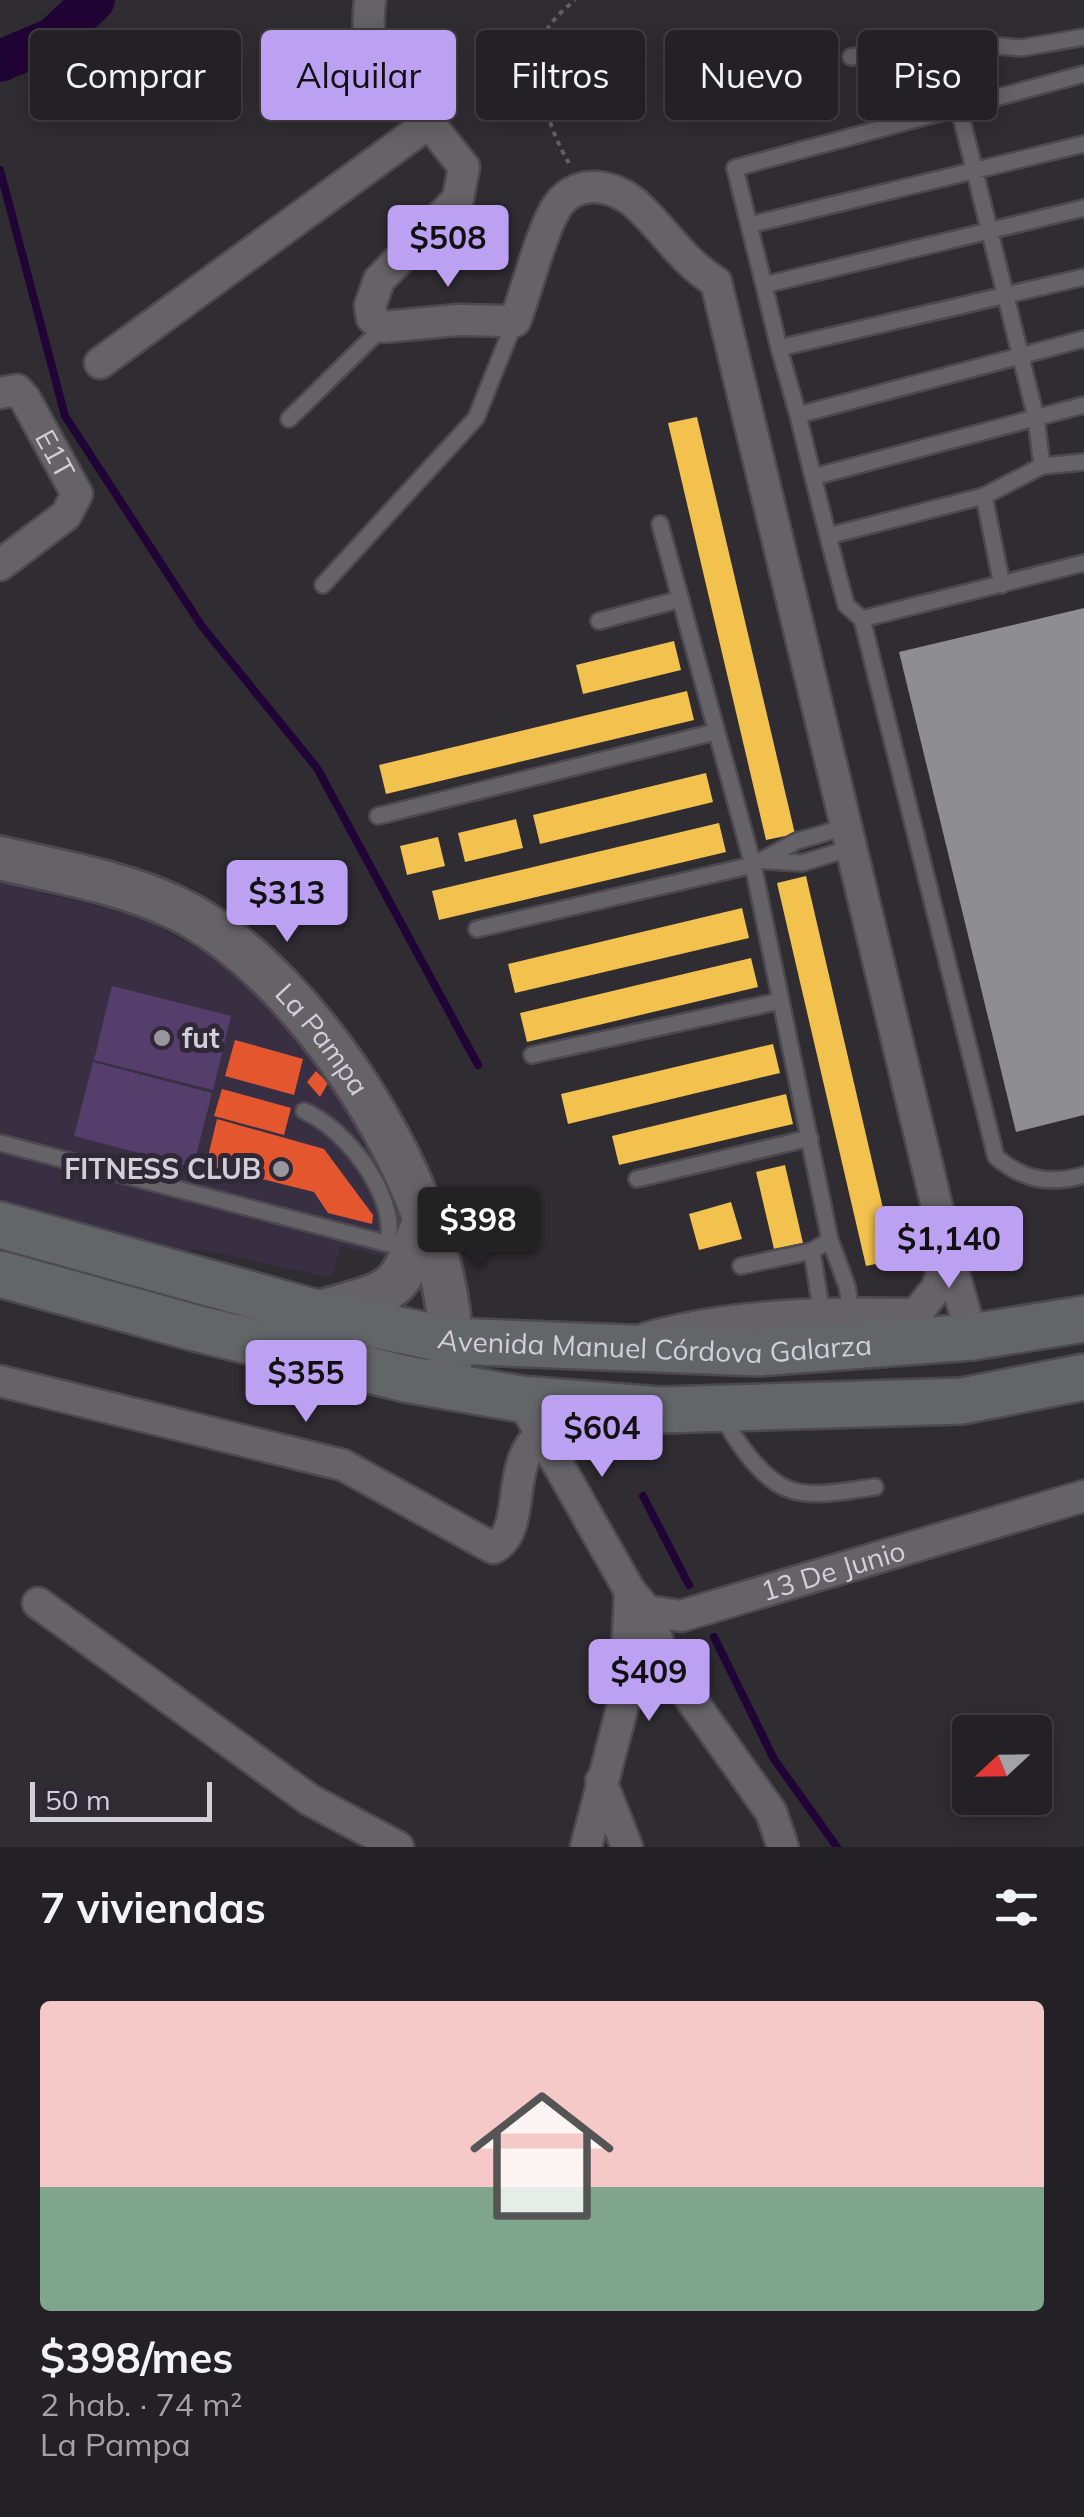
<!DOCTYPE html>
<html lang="es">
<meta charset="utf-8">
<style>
:root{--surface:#232126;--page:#2b292e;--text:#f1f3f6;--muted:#a3a3a7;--line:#403e43;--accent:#bca0f2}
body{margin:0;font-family:Mulish,sans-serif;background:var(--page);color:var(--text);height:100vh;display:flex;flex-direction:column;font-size:38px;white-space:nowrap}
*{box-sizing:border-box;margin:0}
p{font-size:32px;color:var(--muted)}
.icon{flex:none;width:55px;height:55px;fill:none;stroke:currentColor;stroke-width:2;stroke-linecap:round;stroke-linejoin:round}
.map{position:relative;height:1847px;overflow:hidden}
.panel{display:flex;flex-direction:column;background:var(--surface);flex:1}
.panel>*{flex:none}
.hud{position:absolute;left:30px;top:30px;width:1025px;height:90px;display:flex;gap:20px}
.needle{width:65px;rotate:248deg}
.controls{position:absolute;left:952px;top:1715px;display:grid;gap:20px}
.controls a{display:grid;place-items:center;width:100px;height:100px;border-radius:10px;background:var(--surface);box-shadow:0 5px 25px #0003,0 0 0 2px var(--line);font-size:50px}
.scale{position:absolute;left:30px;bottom:25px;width:182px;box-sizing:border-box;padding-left:10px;border:5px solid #d3cfd8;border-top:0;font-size:28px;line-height:35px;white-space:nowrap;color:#d3cfd8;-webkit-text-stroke:8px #2f2836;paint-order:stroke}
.price{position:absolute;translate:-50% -85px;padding:0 22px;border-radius:10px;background:var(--accent);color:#111;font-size:32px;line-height:65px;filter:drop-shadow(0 2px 5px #0008)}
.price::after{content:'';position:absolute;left:50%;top:60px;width:30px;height:22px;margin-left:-15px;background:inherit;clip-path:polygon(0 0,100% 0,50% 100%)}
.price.current{background:#222;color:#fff}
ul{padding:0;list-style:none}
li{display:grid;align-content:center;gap:20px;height:530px;padding:0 40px}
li+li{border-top:2px solid var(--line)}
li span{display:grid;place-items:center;height:310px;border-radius:10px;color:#555}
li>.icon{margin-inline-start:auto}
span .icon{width:180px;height:180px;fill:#fffc;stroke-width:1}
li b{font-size:42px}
h2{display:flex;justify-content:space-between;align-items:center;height:120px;padding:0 40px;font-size:42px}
.chip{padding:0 35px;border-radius:10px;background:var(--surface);box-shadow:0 5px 25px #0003,0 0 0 2px var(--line);font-size:35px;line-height:90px}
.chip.current{background:var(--accent);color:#111}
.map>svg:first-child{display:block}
.built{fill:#392f42}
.green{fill:#563e6c}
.homes{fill:#f2c14e}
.shops{fill:#e4572e}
.industry{fill:#8d8d92}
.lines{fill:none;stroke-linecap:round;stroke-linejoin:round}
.stream{stroke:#210436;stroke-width:8}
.river{stroke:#210436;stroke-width:42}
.lane-casing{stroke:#4c4950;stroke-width:20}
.street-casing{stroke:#4c4950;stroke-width:35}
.secondary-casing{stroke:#4c4950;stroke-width:48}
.primary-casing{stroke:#4c4950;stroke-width:50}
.path{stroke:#625f64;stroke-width:4;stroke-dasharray:5 5;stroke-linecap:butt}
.lane{stroke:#656268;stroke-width:15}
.street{stroke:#656268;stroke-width:30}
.secondary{stroke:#656268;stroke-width:42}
.primary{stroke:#626669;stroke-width:45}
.poi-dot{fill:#9a969e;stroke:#2f2836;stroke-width:4}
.labels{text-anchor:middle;stroke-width:10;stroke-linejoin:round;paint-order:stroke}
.street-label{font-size:28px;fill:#d3cfd8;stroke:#2f2836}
.poi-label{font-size:28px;font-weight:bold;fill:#d3cfd8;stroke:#2f2836;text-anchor:start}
</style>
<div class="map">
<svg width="1084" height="1847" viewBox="0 0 1084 1847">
<rect width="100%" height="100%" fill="#2f2c32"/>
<!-- built -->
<path class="built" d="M0,882L145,919L212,957L282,1016L303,1050L334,1083L363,1135L362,1146L369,1147L402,1226L396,1260L341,1246L331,1278L205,1250L151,1251L0,1212Z"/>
<!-- green -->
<path class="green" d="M112,986L231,1016L213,1090L94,1060Z
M93,1062L212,1093L193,1167L74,1136Z"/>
<!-- homes -->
<path class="homes" d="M697,417L795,834L766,840L668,423Z
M674,641L681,670L583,694L576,665Z
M687,691L694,720L386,794L379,765Z
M706,773L713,802L540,844L533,815Z
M516,819L523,848L465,862L458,833Z
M719,823L726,852L439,920L432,891Z
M438,837L445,866L407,875L400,846Z
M806,876L895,1260L866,1266L777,883Z
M742,908L749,938L515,993L508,964Z
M751,958L758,987L527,1042L520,1013Z
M773,1044L780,1073L568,1124L561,1094Z
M786,1094L793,1124L619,1165L612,1136Z
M785,1165L803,1243L774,1249L756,1172Z
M731,1202L742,1239L699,1250L689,1214Z"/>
<!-- shops -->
<path class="shops" d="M235,1040L303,1059L294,1095L225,1076Z
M316,1071L328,1083L320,1097L307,1082Z
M222,1089L291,1108L284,1135L214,1116Z
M217,1119L324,1149L373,1215L372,1224L328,1213L314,1192L206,1165Z"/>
<!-- industry -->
<path class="industry" d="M1084,608V1115L1016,1132L899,652Z"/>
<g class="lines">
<!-- stream -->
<path class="stream" d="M0,170L65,416L201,625L317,768L478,1065
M643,1496L689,1585
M714,1637L774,1759L837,1847"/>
<!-- river -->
<path class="river" d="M0,61L54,38L94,0"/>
<!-- lane casing -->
<g class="lane-casing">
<path id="lane" d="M851,57L955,42L1021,48L1084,37
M959,108L1036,418L1042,466
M749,225L735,168L1084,74
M764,285L749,225L1084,144
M779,348L764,285L1084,208
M798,415L779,348L1084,277
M289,419L383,327
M813,477L798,415L1084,339
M984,496L1002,585
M660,524L753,865L830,1240L847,1286L851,1312
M828,536L813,477L1084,405
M1084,563L862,619L996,1157C1023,1180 1050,1185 1084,1175
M323,585L476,418L515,321
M862,619L846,605L828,536L984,496L1042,466L1084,462
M599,621L681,599
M378,816L715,732
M767,861L802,863L851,848
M477,929L753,865L797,841L846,827
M532,1055L780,1001
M304,1111C345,1128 398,1195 388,1243
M0,1143L412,1250
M637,1179L810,1138
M812,1251L822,1315
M741,1266L812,1251L830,1240
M721,1412C733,1438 761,1479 788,1489C813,1499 849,1490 875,1487"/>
</g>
<!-- street casing -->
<g class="street-casing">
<g id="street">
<path d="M370,0C363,63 382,84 429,123"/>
<path d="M100,363L429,123L464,167L458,199L379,280L370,306L372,318L383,327L458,320L515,321C526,293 542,228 558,205C579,176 618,186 639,207C667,233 683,262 716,282L948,1253L972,1337"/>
<path id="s1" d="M0,393L17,390L25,399L77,494L66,515L0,565"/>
<path d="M647,1338C732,1314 827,1312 916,1314L937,1288L948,1253"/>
<path d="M0,1381L343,1465L493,1548C528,1532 504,1462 541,1435"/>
<path id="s2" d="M521,1399L630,1591L647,1611L681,1616L1084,1496"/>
<path d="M38,1603L310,1800L398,1847"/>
<path d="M647,1611L666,1664L771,1812L783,1847"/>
<path d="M601,1781L627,1847"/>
<path d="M586,1847L625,1697L630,1591"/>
</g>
</g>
<!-- secondary casing -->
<g class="secondary-casing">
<g id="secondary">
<path id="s3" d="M0,858C58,872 122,882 176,908C315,974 468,1221 449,1375"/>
<path d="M317,1313C399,1289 398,1297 426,1215"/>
</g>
</g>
<!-- primary casing -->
<g class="primary-casing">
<g id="primary">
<path id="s4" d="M0,1225L317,1313L453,1341L759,1353L972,1337L1084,1319"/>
<path d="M0,1274L195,1328L406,1379L521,1399L660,1410L962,1401L1084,1377"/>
</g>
</g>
<!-- path -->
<path class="path" d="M569,163C550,132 529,71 544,35C550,22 564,9 575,0"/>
<!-- lane -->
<use href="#lane" class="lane"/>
<!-- street -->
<use href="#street" class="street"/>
<!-- secondary -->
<use href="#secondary" class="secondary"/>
<!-- primary -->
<use href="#primary" class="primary"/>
</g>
<!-- markers -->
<g class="poi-dot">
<circle cx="162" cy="1038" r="10"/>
<circle cx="281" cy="1169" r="10"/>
</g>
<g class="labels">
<!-- street labels -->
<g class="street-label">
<text dy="10" stroke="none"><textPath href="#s1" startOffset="92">E1T</textPath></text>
<text dy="10" stroke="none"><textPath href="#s3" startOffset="382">La Pampa</textPath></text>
<text dy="10" stroke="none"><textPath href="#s4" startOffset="670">Avenida Manuel Córdova Galarza</textPath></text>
<text dy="10" stroke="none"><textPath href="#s2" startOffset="440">13 De Junio</textPath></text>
</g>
<!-- poi labels -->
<g class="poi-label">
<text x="182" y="1048">fut</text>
<text x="261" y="1179" text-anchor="end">FITNESS CLUB</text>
</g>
</g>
</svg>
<div class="controls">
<a><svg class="needle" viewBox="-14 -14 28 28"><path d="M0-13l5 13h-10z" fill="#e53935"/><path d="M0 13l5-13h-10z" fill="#a3a3a7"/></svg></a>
</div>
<div class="scale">50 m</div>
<b class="price" style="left:448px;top:290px">$508</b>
<b class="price" style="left:287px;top:945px">$313</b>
<b class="price current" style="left:478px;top:1272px">$398</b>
<b class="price" style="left:949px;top:1291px">$1,140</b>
<b class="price" style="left:306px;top:1425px">$355</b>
<b class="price" style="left:602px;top:1480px">$604</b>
<b class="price" style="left:649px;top:1724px">$409</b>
<div class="hud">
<a class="chip">Comprar</a>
<a class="chip current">Alquilar</a>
<a class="chip">Filtros</a>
<a class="chip">Nuevo</a>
<a class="chip">Piso</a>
</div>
</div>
<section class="panel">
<h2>7 viviendas<svg class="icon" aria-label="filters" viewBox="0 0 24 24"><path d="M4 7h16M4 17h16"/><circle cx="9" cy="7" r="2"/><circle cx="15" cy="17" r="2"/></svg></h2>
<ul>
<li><span style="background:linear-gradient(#f6c9c9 60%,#7fa58c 0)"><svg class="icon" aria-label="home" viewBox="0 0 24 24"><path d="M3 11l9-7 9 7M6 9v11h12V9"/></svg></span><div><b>$398/mes</b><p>2 hab. · 74 m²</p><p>La Pampa</p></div></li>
</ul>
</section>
